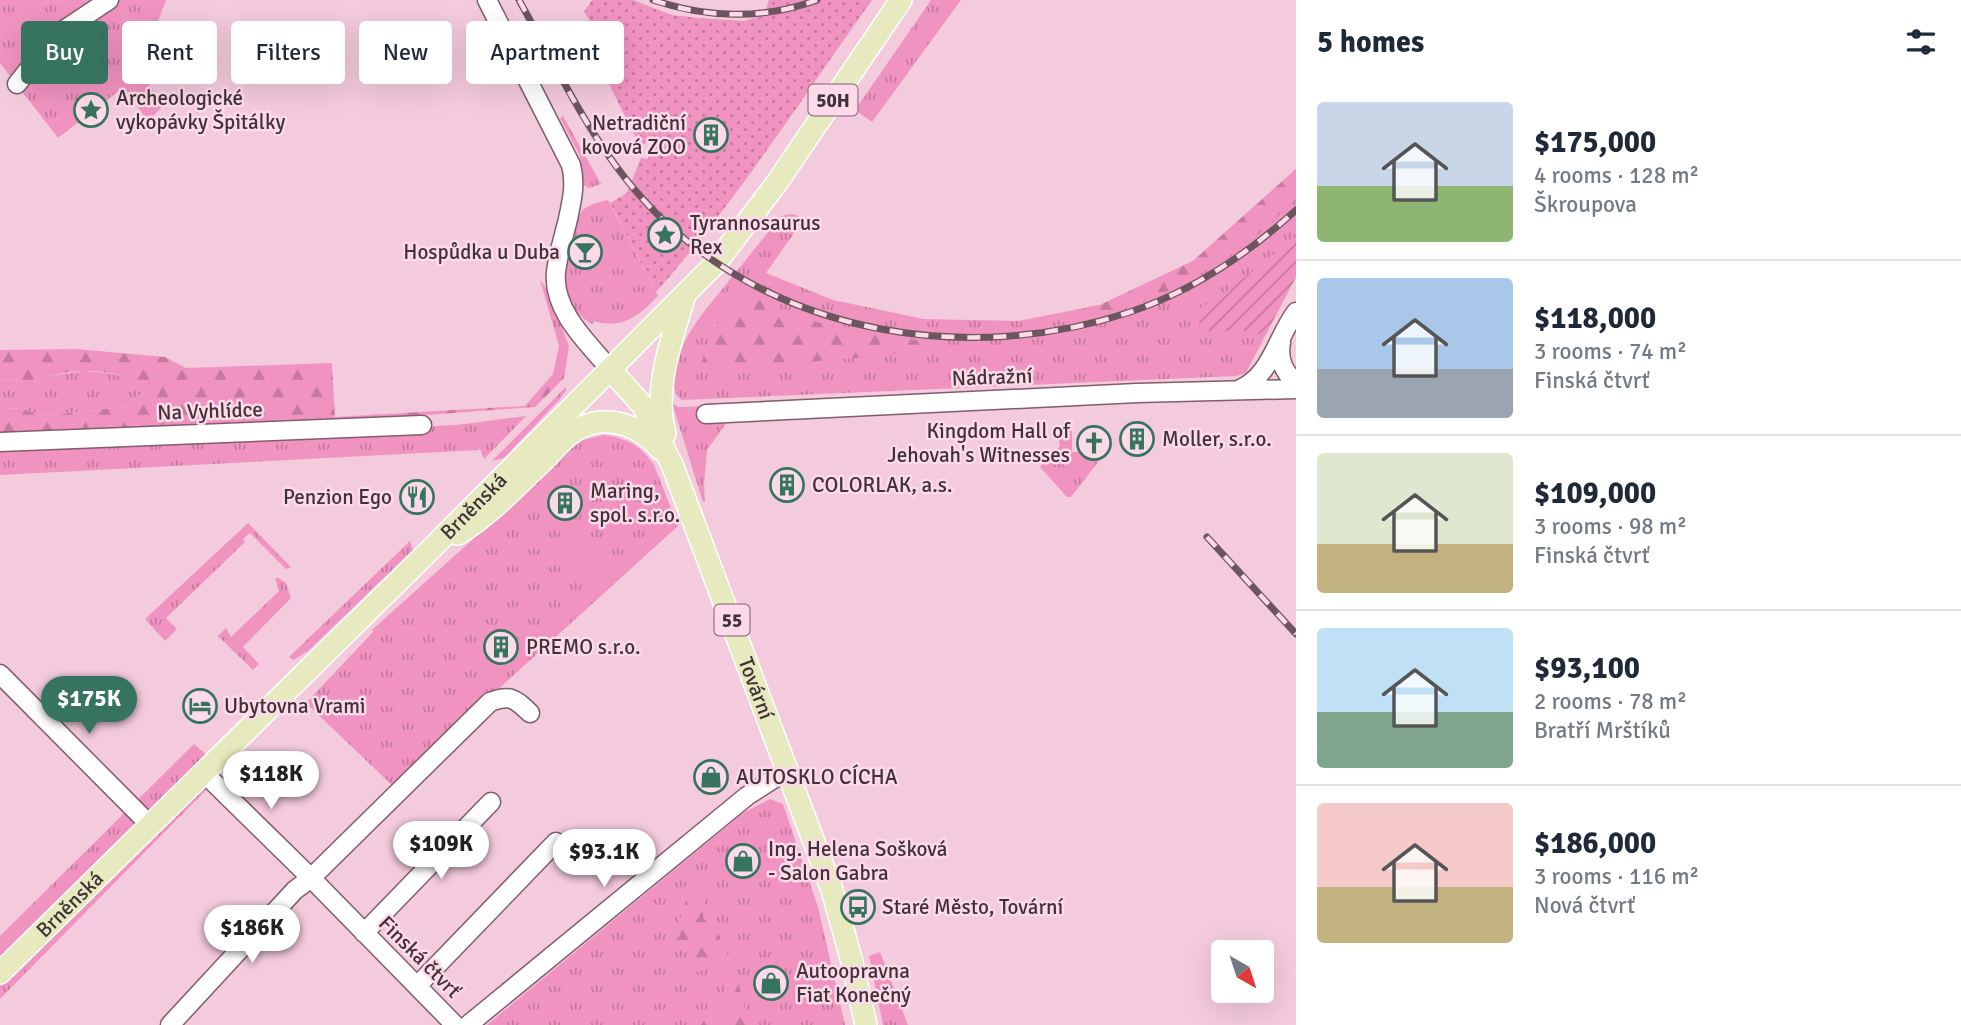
<!DOCTYPE html>
<meta charset="utf-8">
<style>
:root{--surface:#fff;--page:#f2f2f3;--text:#1f2937;--muted:#747a83;--line:#e0e1e3;--accent:#367460}
body{margin:0;font-family:Signika,sans-serif;background:var(--page);color:var(--text);height:100vh;display:flex;flex-direction:column;font-size:26px;white-space:nowrap}
*{box-sizing:border-box;margin:0}
p{font-size:23px;color:var(--muted)}
.icon{flex:none;width:38px;height:38px;fill:none;stroke:currentColor;stroke-width:2;stroke-linecap:round;stroke-linejoin:round}
.map{position:relative;flex:1;overflow:hidden}
.panel{display:flex;flex-direction:column;background:var(--surface);width:665px}
.panel>*{flex:none}
.banner{position:absolute;left:21px;top:21px;width:665px;height:63px;display:flex;gap:14px}
.needle{width:46px;rotate:141deg}
.fabs{position:absolute;left:1211px;top:940px;display:grid;gap:14px}
.fabs a{display:grid;place-items:center;width:63px;height:63px;border-radius:7px;background:var(--surface);box-shadow:0 7px 28px #0002;font-size:35px}
.price{position:absolute;translate:-50% -60px;padding:0 16px;border-radius:24px;background:#fff;color:#222;font-size:23px;line-height:46px;filter:drop-shadow(0 2px 4px #0008)}
.price::after{content:'';position:absolute;left:50%;top:42px;width:21px;height:16px;margin-left:-10px;background:inherit;clip-path:polygon(0 0,100% 0,50% 100%)}
.price.current{background:var(--accent);color:#fff}
ul{padding:0;list-style:none}
li{display:flex;align-items:center;gap:21px;height:175px;padding:0 21px}
li+li{border-top:2px solid var(--line)}
li span{display:grid;place-items:center;flex:none;width:196px;height:140px;border-radius:7px;color:#555}
li>.icon{margin-inline-start:auto}
span .icon{width:84px;height:84px;fill:#fffc;stroke-width:1}
li b{font-size:30px}
h2{display:flex;justify-content:space-between;align-items:center;height:84px;padding:0 21px;font-size:30px}
.chip{padding:0 24px;border-radius:7px;background:var(--surface);box-shadow:0 7px 28px #0002;font-size:24px;line-height:63px}
.chip.current{background:var(--accent);color:#fff}
main{display:flex;flex:1;min-height:0}
.map>svg:first-child{display:block}
.grass{fill:url(#grass-tufts)}
.forest{fill:url(#forest-firs)}
.park{fill:url(#park-dots)}
.garden{fill:url(#garden-furrows)}
.pitch{fill:#f193c1}
.lines{fill:none;stroke-linecap:round;stroke-linejoin:round}
.minor-casing{stroke:#805c6d;stroke-width:21}
.major-casing{stroke:#fff;stroke-width:24}
.minor{stroke:#fff;stroke-width:18}
.major{stroke:#e7e9be;stroke-width:21}
.rail-casing{stroke:#6b555f;stroke-width:7}
.rail{stroke:#fcdae9;stroke-width:4.5;stroke-dasharray:13;stroke-linecap:butt}
.labels{text-anchor:middle;stroke-width:5;stroke-linejoin:round;paint-order:stroke}
.shield{fill:#fcdae9;stroke:#79646d;stroke-width:2}
.shield-label{font-size:19px;font-weight:bold;fill:#413138}
.poi-label{font-size:21px;fill:#413138;stroke:#fcdae9;text-anchor:start}
.street-label{font-size:21px;fill:#413138;stroke:#fcdae9}
</style>
<main>
<div class="map">
<svg width="1296" height="1025" viewBox="0 0 1296 1025">
<defs>
<pattern id="grass-tufts" width="24" height="20" patternUnits="userSpaceOnUse" patternTransform="scale(1.75)"><rect width="24" height="20" fill="#f193c1"/><path d="M3 7l-1-3M5 7V3M7 7l1-3M15 17l-1-3M17 17v-4M19 17l1-3" fill="none" stroke="#c5799e"/></pattern>
<pattern id="forest-firs" width="22" height="20" patternUnits="userSpaceOnUse" patternTransform="scale(1.75)"><rect width="22" height="20" fill="#f193c1"/><path d="M5 1l3.5 6h-7zM16 11l3.5 6h-7z" fill="#c5799e"/></pattern>
<pattern id="park-dots" width="8" height="8" patternUnits="userSpaceOnUse" patternTransform="scale(1.75)"><rect width="8" height="8" fill="#f193c1"/><path d="M2 2h.1M6 6h.1" fill="none" stroke="#c5799e" stroke-width="1.8" stroke-linecap="round"/></pattern>
<pattern id="garden-furrows" width="10" height="10" patternUnits="userSpaceOnUse" patternTransform="scale(1.75)"><rect width="10" height="10" fill="#f193c1"/><path d="M-1 1l2-2M0 10L10 0M9 11l2-2" fill="none" stroke="#c5799e"/></pattern>
</defs>
<rect width="100%" height="100%" fill="#f4cadd"/>
<!-- grass -->
<path class="grass" d="M0,0H166L139,72L164,104L148,122L124,87L58,138L0,63Z
M931,0H961L872,122L855,110Z
M563,116L601,184L589,188L584,185L580,156L560,118Z
M1296,169V276L1246,373L1236,376L682,400C673,394 674,386 675,376C679,337 705,311 728,282C745,261 763,239 779,218C789,212 794,214 804,219L766,273L833,300L924,319L1018,321L1100,305L1193,261Z
M608,200L658,296C639,315 623,330 595,321L592,324C558,305 563,275 571,241C573,232 575,218 583,210C589,204 600,202 608,200Z
M540,280L546,288L569,346H559Z
M83,371C110,373 127,374 150,390L136,397L131,406L43,416L23,409L0,408V380L34,381L49,376Z
M566,387V390L560,399L504,458L492,461Z
M672,403L678,407L704,406L708,423L727,422L707,450L704,486L705,502H703Z
M526,416L484,459L479,447V450L0,475V446L456,425Z
M1056,426H1072V452H1089L1099,461L1071,497H1067L1040,467L1060,446Z
M604,435C626,438 642,446 654,465L678,526L461,723L396,789L306,703L373,632L372,630L501,514L570,449L582,440Z
M248,523L291,567L286,569L250,533L243,539L245,542L166,618L177,629L165,641L145,619Z
M410,541L413,550L308,651L293,660L289,657Z
M275,578H279L286,583L291,598L243,647L259,664L253,670L218,636L226,628L231,637L279,591Z
M194,744L208,756L0,962V936Z
M198,789H207L0,999V986Z
M770,799L783,804L818,907L845,1025H487L743,813Z
M880,952L908,1025H883L869,956Z"/>
<!-- forest -->
<path class="forest" d="M1296,169V199C1278,215 1260,235 1239,249C1192,281 1141,309 1084,318L1087,307L1100,305L1193,261Z
M749,295L805,319L858,333L934,342L941,345L935,348L880,356L710,370L702,366C704,335 724,311 749,295Z
M559,346H569L564,378L535,407L331,422L0,434V408L23,409L43,416L131,406L136,397L150,390C121,369 83,367 49,376C44,377 39,381 33,381C23,382 11,379 0,380V350L76,349L165,357L186,368L332,363L335,417L525,406L553,374Z
M695,895L701,896L706,905L703,917L708,924L711,937L720,935C720,946 728,951 730,961L727,964L692,973L689,966L690,955L678,948L671,950L669,944L673,937H680V933L677,929L686,900Z
M737,978L749,1025H701L708,1015L719,1014L726,1017L733,1009C724,996 719,988 737,978Z"/>
<!-- park -->
<path class="park" d="M592,0H633L672,15L699,18L744,21L764,15L769,0H872C802,98 736,202 656,292L610,203L627,193L641,158L648,159L653,139L640,146L585,36L589,19L584,12Z"/>
<!-- garden -->
<path class="garden" d="M1296,236V277L1265,336L1247,331H1201L1196,311L1226,292Z"/>
<!-- pitch -->
<path class="pitch" d="M579,522L623,573L597,596L552,545Z"/>
<g class="lines">
<!-- minor casing -->
<g class="minor-casing">
<path id="minor" d="M487,0L571,165C576,184 572,200 568,219C564,236 558,254 556,272C552,310 587,342 610,369
M17,84L55,36L109,0
M1281,342C1278,359 1283,371 1296,383
M1240,389C1271,376 1277,337 1296,312
M706,414L1137,393L1296,389
M0,442L422,425
M0,674L150,825
M203,772L311,878L455,1025
M364,933L491,802
M418,985L556,842
M170,1025L295,890L311,878L490,702C511,694 515,699 530,713
M468,1025L747,796L775,778L790,773"/>
</g>
<!-- major casing -->
<g class="major-casing">
<g id="major">
<path id="s1" d="M610,369L643,406L673,467L832,890L851,958L866,1025"/>
<path d="M665,434C653,388 671,342 684,298"/>
<path d="M458,534C491,514 517,485 545,459C556,447 567,434 582,427C611,414 641,427 660,449"/>
<path id="s2" d="M0,973L427,553L716,263L776,184L901,0"/>
</g>
</g>
<!-- minor -->
<use href="#minor" class="minor"/>
<!-- major -->
<use href="#major" class="major"/>
<!-- rail casing -->
<g class="rail-casing">
<path id="rail" d="M519,0C561,75 597,156 660,217C782,336 971,365 1130,312C1192,291 1248,254 1296,210
M653,0C706,18 763,20 817,0
M1207,537L1296,634"/>
</g>
<!-- rail -->
<use href="#rail" class="rail"/>
</g>
<!-- icons -->
<defs>
<g id="sight-ring" transform="scale(1.75)"><circle r="9.5" fill="#fcdae9" stroke="#367460" stroke-width="1.5"/><path d="M0-6L1.8-2.2L6-1.7L2.9 1.2L3.7 5.4L0 3.3L-3.7 5.4L-2.9 1.2L-6-1.7L-1.8-2.2Z" fill="#367460"/></g>
<g id="building-ring" transform="scale(1.75)"><circle r="9.5" fill="#fcdae9" stroke="#367460" stroke-width="1.5"/><path d="M-4-6H4V6H1V3H-1V6H-4ZM-2.5-4.3h1.7v1.8h-1.7ZM.8-4.3h1.7v1.8H.8ZM-2.5-1h1.7V.8h-1.7ZM.8-1h1.7V.8H.8Z" fill="#367460"/></g>
<g id="bar-ring" transform="scale(1.75)"><circle r="9.5" fill="#fcdae9" stroke="#367460" stroke-width="1.5"/><path d="M-6-5H6L.8 .8V4.5H3.5V6h-7V4.5H-.8V.8Z" fill="#367460"/></g>
<g id="church-ring" transform="scale(1.75)"><circle r="9.5" fill="#fcdae9" stroke="#367460" stroke-width="1.5"/><path d="M-1.2-6h2.4v3.5h3.3v2.4h-3.3V6h-2.4V-.1h-3.3v-2.4h3.3Z" fill="#367460"/></g>
<g id="restaurant-ring" transform="scale(1.75)"><circle r="9.5" fill="#fcdae9" stroke="#367460" stroke-width="1.5"/><path d="M-5-6h1v4h1v-4h1v4h1v-4h1v5L-1.5 .5V6h-2V.5L-5-1ZM5-6V6H3V1.5H1.5Q1.5-4 5-6Z" fill="#367460"/></g>
<g id="hotel-ring" transform="scale(1.75)"><circle r="9.5" fill="#fcdae9" stroke="#367460" stroke-width="1.5"/><path d="M-6-4.5h1.5V1H6V5H4.5V3h-9V5H-6ZM-4 0a1.8 1.8 0 1 1 3.6 0ZM.5 0V-2.5h3Q6-2.5 6 0Z" fill="#367460"/></g>
<g id="shop-ring" transform="scale(1.75)"><circle r="9.5" fill="#fcdae9" stroke="#367460" stroke-width="1.5"/><path d="M-5-2.5h2.3a2.7 3.5 0 0 1 5.4 0H5L5.5 6h-11ZM-1.5-2.5h3a1.5 2.3 0 0 0-3 0Z" fill="#367460"/></g>
<g id="bus-ring" transform="scale(1.75)"><circle r="9.5" fill="#fcdae9" stroke="#367460" stroke-width="1.5"/><path d="M-5-6H5V4H4V6H2V4H-2V6H-4V4H-5ZM-3.5-4V0h7V-4ZM-3.5 1.2v1.5H-2V1.2ZM2 1.2v1.5H3.5V1.2Z" fill="#367460"/></g>
</defs>
<g fill-rule="evenodd">
<use href="#sight-ring" x="91" y="110"/>
<use href="#building-ring" x="711" y="135"/>
<use href="#sight-ring" x="665" y="235"/>
<use href="#bar-ring" x="585" y="252"/>
<use href="#building-ring" x="1137" y="439"/>
<use href="#church-ring" x="1094" y="443"/>
<use href="#building-ring" x="787" y="485"/>
<use href="#restaurant-ring" x="417" y="497"/>
<use href="#building-ring" x="565" y="503"/>
<use href="#building-ring" x="501" y="647"/>
<use href="#hotel-ring" x="200" y="706"/>
<use href="#shop-ring" x="711" y="777"/>
<use href="#shop-ring" x="743" y="861"/>
<use href="#bus-ring" x="858" y="907"/>
<use href="#shop-ring" x="771" y="983"/>
</g>
<g class="labels">
<!-- shield labels -->
<g class="shield">
<rect x="808.5" y="84.5" width="49" height="31" rx="5"/>
<rect x="714.5" y="604.5" width="35" height="31" rx="5"/>
</g>
<g class="shield-label">
<text x="833" y="107">50H</text>
<text x="732" y="627">55</text>
</g>
<!-- poi labels -->
<g class="poi-label">
<text x="116" y="105">Archeologické<tspan x="116" dy="24">vykopávky Špitálky</tspan></text>
<text x="686" y="130" text-anchor="end">Netradiční<tspan x="686" dy="24">kovová ZOO</tspan></text>
<text x="690" y="230">Tyrannosaurus<tspan x="690" dy="24">Rex</tspan></text>
<text x="560" y="259" text-anchor="end">Hospůdka u Duba</text>
<text x="1070" y="438" text-anchor="end">Kingdom Hall of<tspan x="1070" dy="24">Jehovah's Witnesses</tspan></text>
<text x="1162" y="446">Moller, s.r.o.</text>
<text x="812" y="492">COLORLAK, a.s.</text>
<text x="590" y="498">Maring,<tspan x="590" dy="24">spol. s.r.o.</tspan></text>
<text x="392" y="504" text-anchor="end">Penzion Ego</text>
<text x="526" y="654">PREMO s.r.o.</text>
<text x="224" y="713">Ubytovna Vrami</text>
<text x="736" y="784">AUTOSKLO CÍCHA</text>
<text x="768" y="856">Ing. Helena Sošková<tspan x="768" dy="24">- Salon Gabra</tspan></text>
<text x="882" y="914">Staré Město, Tovární</text>
<text x="796" y="978">Autoopravna<tspan x="796" dy="24">Fiat Konečný</tspan></text>
</g>
<!-- street labels -->
<g class="street-label">
<text transform="translate(992 377) rotate(-2)" y="7">Nádražní</text>
<text transform="translate(210 411) rotate(-2)" y="7">Na Vyhlídce</text>
<text dy="7" stroke="none"><textPath href="#s2" startOffset="665">Brněnská</textPath></text>
<text dy="7" stroke="none"><textPath href="#s1" startOffset="354">Tovární</textPath></text>
<text dy="7" stroke="none"><textPath href="#s2" startOffset="98">Brněnská</textPath></text>
<text transform="translate(420 957) rotate(45)" y="7">Finská čtvrť</text>
</g>
</g>
</svg>
<div class="fabs">
<a><svg class="needle" viewBox="-14 -14 28 28"><path d="M0-13l5 13h-10z" fill="#e53935"/><path d="M0 13l5-13h-10z" fill="#747a83"/></svg></a>
</div>
<b class="price current" style="left:89px;top:736px">$175K</b>
<b class="price" style="left:271px;top:811px">$118K</b>
<b class="price" style="left:441px;top:881px">$109K</b>
<b class="price" style="left:604px;top:889px">$93.1K</b>
<b class="price" style="left:252px;top:965px">$186K</b>
<div class="banner">
<a class="chip current">Buy</a>
<a class="chip">Rent</a>
<a class="chip">Filters</a>
<a class="chip">New</a>
<a class="chip">Apartment</a>
</div>
</div>
<section class="panel">
<h2>5 homes<svg class="icon" aria-label="filters" viewBox="0 0 24 24"><path d="M4 7h16M4 17h16"/><circle cx="9" cy="7" r="2"/><circle cx="15" cy="17" r="2"/></svg></h2>
<ul>
<li><span style="background:linear-gradient(#c9d6e8 60%,#8fb573 0)"><svg class="icon" aria-label="home" viewBox="0 0 24 24"><path d="M3 11l9-7 9 7M6 9v11h12V9"/></svg></span><div><b>$175,000</b><p>4 rooms · 128 m²</p><p>Škroupova</p></div></li>
<li><span style="background:linear-gradient(#a9c7e8 65%,#9aa5b1 0)"><svg class="icon" aria-label="home" viewBox="0 0 24 24"><path d="M3 11l9-7 9 7M6 9v11h12V9"/></svg></span><div><b>$118,000</b><p>3 rooms · 74 m²</p><p>Finská čtvrť</p></div></li>
<li><span style="background:linear-gradient(#dfe7d0 65%,#c2b280 0)"><svg class="icon" aria-label="home" viewBox="0 0 24 24"><path d="M3 11l9-7 9 7M6 9v11h12V9"/></svg></span><div><b>$109,000</b><p>3 rooms · 98 m²</p><p>Finská čtvrť</p></div></li>
<li><span style="background:linear-gradient(#bfe0f5 60%,#7fa58c 0)"><svg class="icon" aria-label="home" viewBox="0 0 24 24"><path d="M3 11l9-7 9 7M6 9v11h12V9"/></svg></span><div><b>$93,100</b><p>2 rooms · 78 m²</p><p>Bratří Mrštíků</p></div></li>
<li><span style="background:linear-gradient(#f6c9c9 60%,#c2b280 0)"><svg class="icon" aria-label="home" viewBox="0 0 24 24"><path d="M3 11l9-7 9 7M6 9v11h12V9"/></svg></span><div><b>$186,000</b><p>3 rooms · 116 m²</p><p>Nová čtvrť</p></div></li>
</ul>
</section>
</main>
